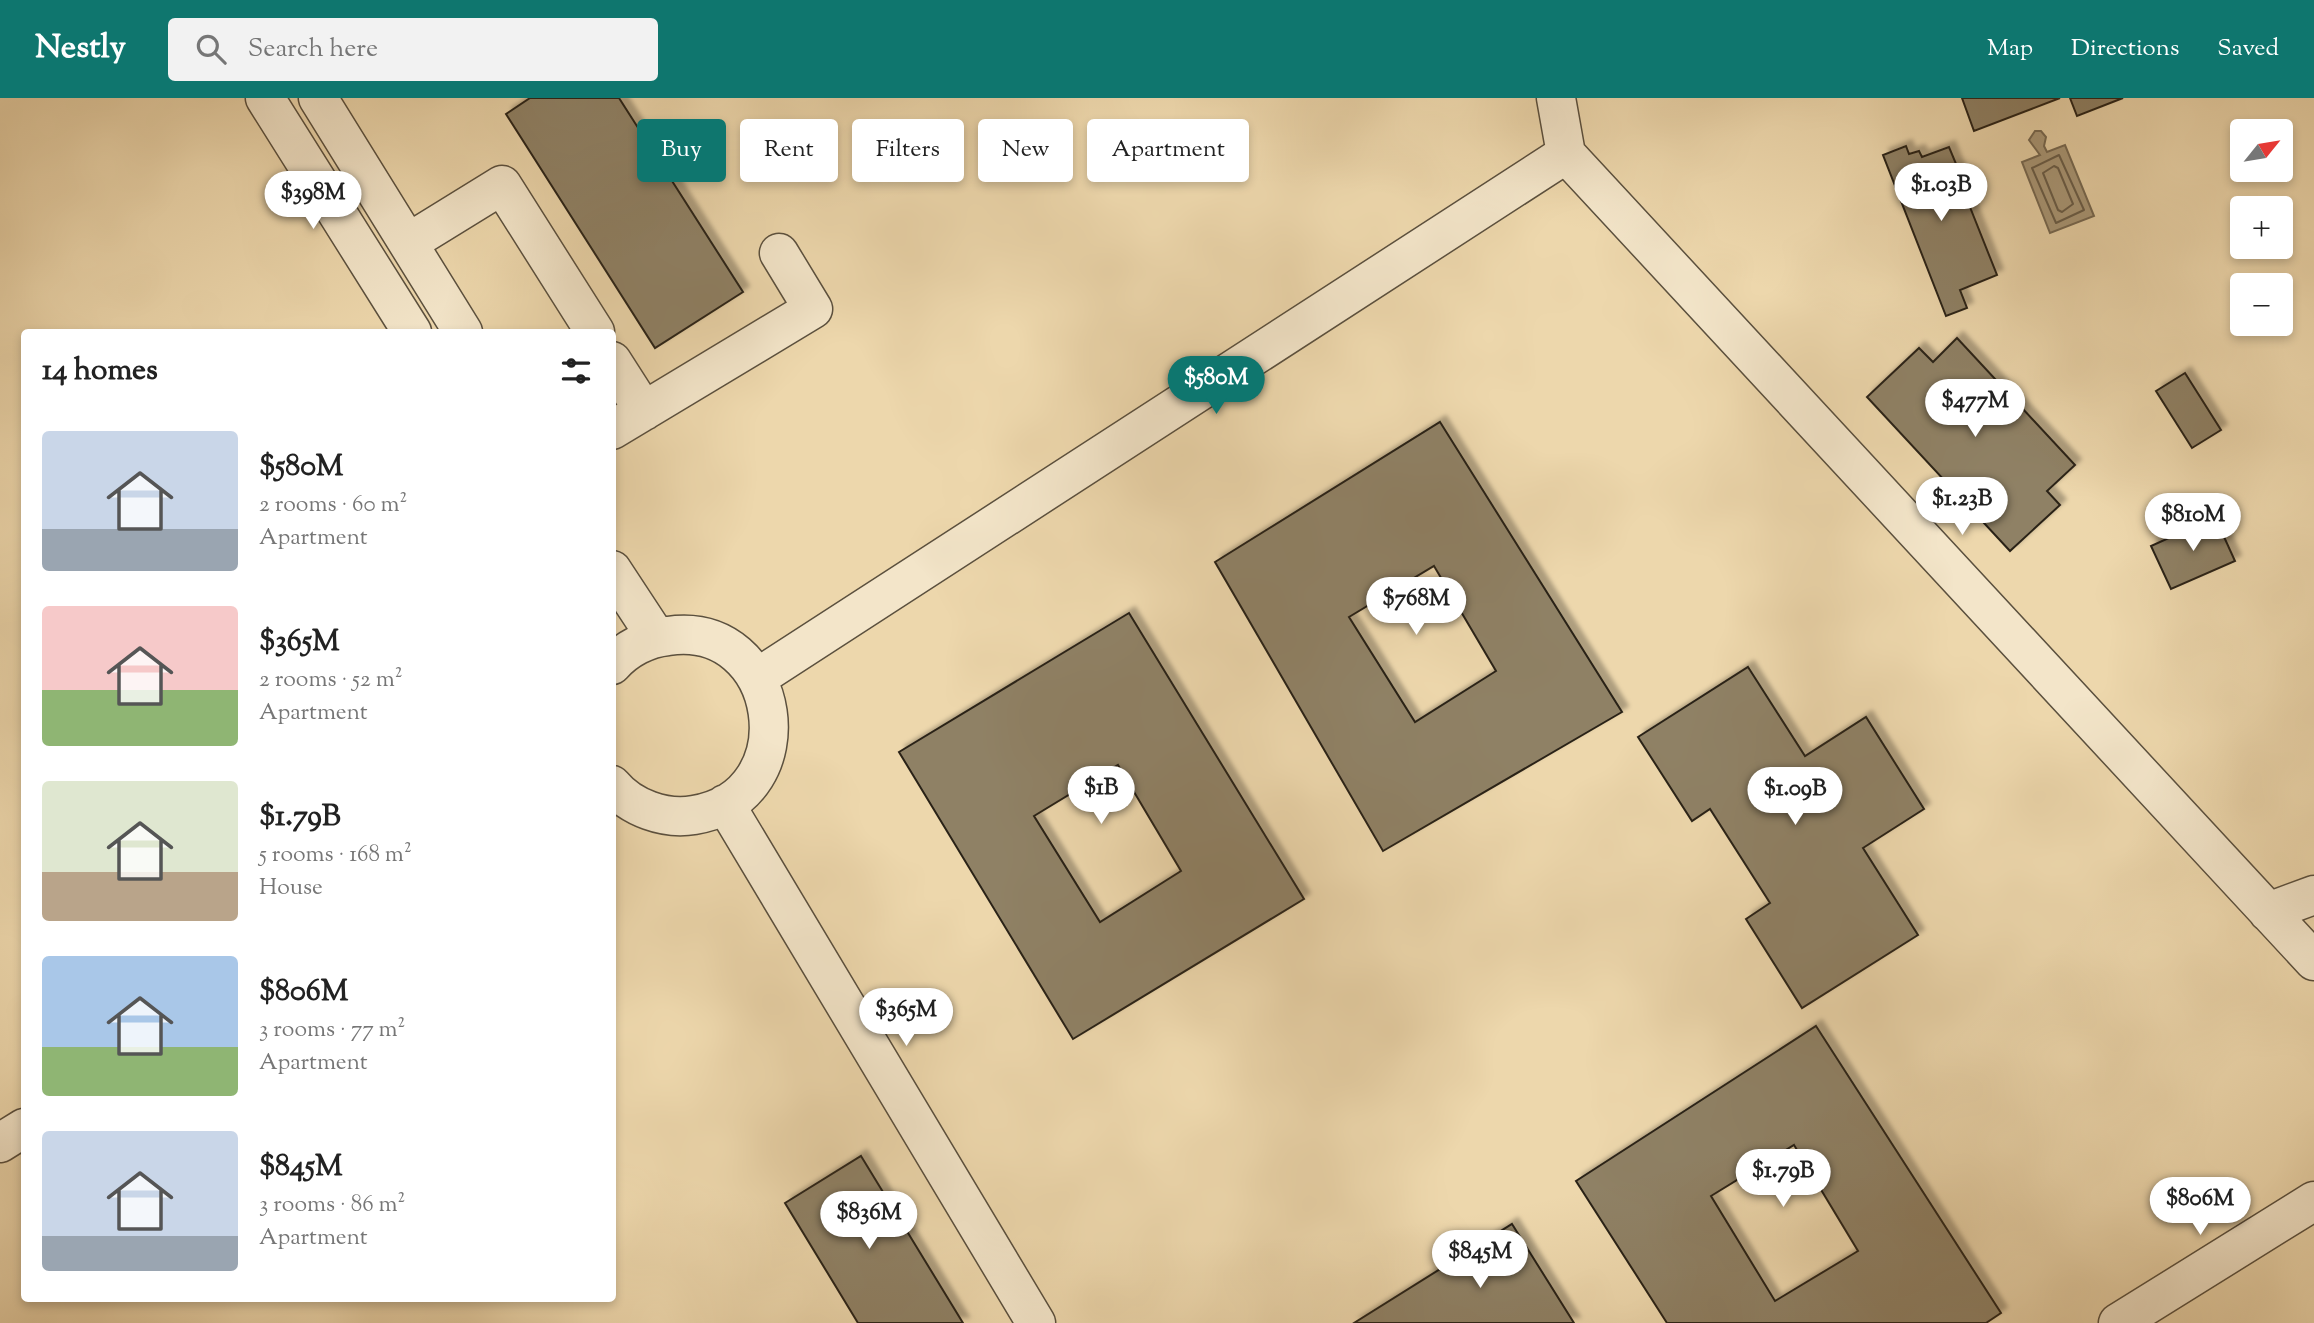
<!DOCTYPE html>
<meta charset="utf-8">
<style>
:root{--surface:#fff;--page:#f2f2f2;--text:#222;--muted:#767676;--accent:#0f766e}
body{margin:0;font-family:"Sorts Mill Goudy",serif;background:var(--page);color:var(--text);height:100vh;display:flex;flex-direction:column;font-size:26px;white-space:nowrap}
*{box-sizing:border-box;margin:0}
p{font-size:23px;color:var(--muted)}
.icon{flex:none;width:38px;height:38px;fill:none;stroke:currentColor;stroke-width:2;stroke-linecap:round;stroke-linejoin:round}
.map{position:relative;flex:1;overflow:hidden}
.side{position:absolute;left:21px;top:231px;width:595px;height:973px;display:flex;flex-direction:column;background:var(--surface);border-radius:7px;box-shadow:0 4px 10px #0003}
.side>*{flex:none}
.banner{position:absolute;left:637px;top:21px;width:665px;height:63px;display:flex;gap:14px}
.needle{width:46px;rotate:60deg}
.fabs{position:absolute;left:2230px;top:21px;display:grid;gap:14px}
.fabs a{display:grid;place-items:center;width:63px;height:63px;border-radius:7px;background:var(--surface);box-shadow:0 4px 10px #0003;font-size:35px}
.price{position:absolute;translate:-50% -60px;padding:0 16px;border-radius:24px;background:#fff;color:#222;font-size:23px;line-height:46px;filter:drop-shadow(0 2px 4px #0008)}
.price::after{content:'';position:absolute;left:50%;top:42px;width:21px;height:16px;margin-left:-10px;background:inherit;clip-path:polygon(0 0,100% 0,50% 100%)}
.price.active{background:var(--accent);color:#fff}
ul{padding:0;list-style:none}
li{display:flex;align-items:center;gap:21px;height:175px;padding:0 21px}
li span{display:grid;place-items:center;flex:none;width:196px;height:140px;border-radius:7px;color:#555}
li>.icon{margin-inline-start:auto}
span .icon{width:84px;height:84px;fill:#fffc;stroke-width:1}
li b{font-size:30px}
h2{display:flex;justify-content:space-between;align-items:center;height:84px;padding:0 21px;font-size:30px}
.tag{padding:0 24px;border-radius:7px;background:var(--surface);box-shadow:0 4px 10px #0003;font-size:24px;line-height:63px}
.tag.active{background:var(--accent);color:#fff}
header{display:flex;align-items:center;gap:42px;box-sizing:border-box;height:98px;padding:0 35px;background:var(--accent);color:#fff}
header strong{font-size:33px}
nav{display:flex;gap:38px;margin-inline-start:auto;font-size:24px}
.search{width:490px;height:63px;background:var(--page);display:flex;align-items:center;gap:18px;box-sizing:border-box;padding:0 24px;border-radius:7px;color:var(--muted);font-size:26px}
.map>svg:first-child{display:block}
.water{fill:#ab9a7a;stroke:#776a53;stroke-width:2}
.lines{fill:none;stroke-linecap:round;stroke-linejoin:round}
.shore{stroke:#6a5e4a;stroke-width:2}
.building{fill:#8f8165;stroke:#2a2319;stroke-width:2;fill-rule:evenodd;filter:url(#shadow)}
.minor-casing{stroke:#5b503e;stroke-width:41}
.minor{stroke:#f3e5c9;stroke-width:38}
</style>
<header>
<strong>Nestly</strong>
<div class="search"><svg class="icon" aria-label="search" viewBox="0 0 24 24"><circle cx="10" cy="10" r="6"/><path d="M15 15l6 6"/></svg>Search here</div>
<nav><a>Map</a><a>Directions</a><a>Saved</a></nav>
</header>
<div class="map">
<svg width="2314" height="1225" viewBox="0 0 2314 1225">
<defs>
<filter id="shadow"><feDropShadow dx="6" dy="-6" stdDeviation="2" flood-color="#0004"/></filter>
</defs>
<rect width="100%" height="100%" fill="#edd7ac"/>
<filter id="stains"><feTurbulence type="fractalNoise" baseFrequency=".00286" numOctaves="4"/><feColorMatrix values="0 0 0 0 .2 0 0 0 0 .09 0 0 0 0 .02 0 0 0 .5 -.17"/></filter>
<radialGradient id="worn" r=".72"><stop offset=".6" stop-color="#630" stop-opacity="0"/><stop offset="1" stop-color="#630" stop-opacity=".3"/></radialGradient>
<!-- water -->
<path class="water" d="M2035,33H2041L2046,39L2044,48L2047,54L2065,47L2094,118L2050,135L2022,64L2040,57L2029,42Z"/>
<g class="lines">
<!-- shore -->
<path class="shore" d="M2059,57L2084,112L2056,125L2032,70Z
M2054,68L2058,70L2073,106L2062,114L2058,112L2043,75Z"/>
</g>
<!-- building -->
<path class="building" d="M530,0H619L743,194L655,250L506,16Z
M1962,0H2060L1974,33Z
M2070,0H2123L2077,18Z
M1906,48L1909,56L1919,53L1922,59L1949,49L1959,73L1953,76L1957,86L1960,84L1997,177L1960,192L1967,210L1946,218L1883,57Z
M1957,240L2075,367L2047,393L2060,407L2010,453L1867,299L1919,250L1933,264Z
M2185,275L2221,332L2192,350L2156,293Z
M1440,324L1622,614L1383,753L1215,464ZM1434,468L1496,573L1415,624L1349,519Z
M2215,419L2235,463L2171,491L2151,448Z
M1129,515L1304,801L1073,941L899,654ZM1118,667L1181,773L1100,824L1034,718Z
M1748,569L1805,658L1866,619L1924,711L1863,750L1918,837L1802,910L1746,821L1770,805L1710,711L1692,723L1638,639Z
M1816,928L2001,1215L1986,1225H1667L1576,1083ZM1794,1047L1858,1153L1775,1203L1711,1098Z
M861,1058L963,1225H858L785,1105Z
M1512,1126L1574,1225H1354Z"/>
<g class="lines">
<!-- minor casing -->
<g class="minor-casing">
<path id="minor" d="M265,0L412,234
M318,0L463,234
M1566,56L2314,863
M408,145L502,87L595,234
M612,263L644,313
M612,332L813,211L779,155
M612,472L656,539
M612,567C626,551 647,540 668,538C783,521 810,698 694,717C665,722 631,710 612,687
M757,580L1566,56L1556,0
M725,706L1036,1225
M2268,814L2314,797
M0,1045L24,1030
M2118,1225L2314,1103"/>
</g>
<!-- minor -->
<use href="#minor" class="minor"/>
</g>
<rect width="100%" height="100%" filter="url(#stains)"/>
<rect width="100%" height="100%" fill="url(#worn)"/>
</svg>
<div class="fabs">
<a><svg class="needle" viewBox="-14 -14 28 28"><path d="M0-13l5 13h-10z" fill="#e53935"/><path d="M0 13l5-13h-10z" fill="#767676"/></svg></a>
<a>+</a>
<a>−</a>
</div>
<b class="price" style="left:1941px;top:125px">$1.03B</b>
<b class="price" style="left:313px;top:133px">$398M</b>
<b class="price active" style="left:1216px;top:318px">$580M</b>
<b class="price" style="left:1975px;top:341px">$477M</b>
<b class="price" style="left:1962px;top:439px">$1.23B</b>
<b class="price" style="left:2193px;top:455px">$810M</b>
<b class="price" style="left:1416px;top:539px">$768M</b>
<b class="price" style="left:1101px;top:728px">$1B</b>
<b class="price" style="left:1795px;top:729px">$1.09B</b>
<b class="price" style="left:906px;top:950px">$365M</b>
<b class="price" style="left:1783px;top:1111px">$1.79B</b>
<b class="price" style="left:2200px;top:1139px">$806M</b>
<b class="price" style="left:869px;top:1153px">$836M</b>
<b class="price" style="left:1480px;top:1192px">$845M</b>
<div class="banner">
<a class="tag active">Buy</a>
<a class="tag">Rent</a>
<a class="tag">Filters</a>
<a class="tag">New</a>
<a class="tag">Apartment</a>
</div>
<section class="side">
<h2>14 homes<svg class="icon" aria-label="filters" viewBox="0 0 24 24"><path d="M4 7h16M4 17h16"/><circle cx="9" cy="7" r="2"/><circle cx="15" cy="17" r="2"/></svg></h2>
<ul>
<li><span style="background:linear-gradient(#c9d6e8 70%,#9aa5b1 0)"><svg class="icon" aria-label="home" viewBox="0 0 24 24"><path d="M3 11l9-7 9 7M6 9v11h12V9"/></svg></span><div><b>$580M</b><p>2 rooms · 60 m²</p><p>Apartment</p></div></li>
<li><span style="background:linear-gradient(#f6c9c9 60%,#8fb573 0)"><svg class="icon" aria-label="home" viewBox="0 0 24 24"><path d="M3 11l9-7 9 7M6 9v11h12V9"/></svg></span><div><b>$365M</b><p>2 rooms · 52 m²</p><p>Apartment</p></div></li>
<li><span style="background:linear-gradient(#dfe7d0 65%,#b9a48a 0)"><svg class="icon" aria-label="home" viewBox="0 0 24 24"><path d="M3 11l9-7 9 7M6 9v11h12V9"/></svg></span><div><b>$1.79B</b><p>5 rooms · 168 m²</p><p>House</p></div></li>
<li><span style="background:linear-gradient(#a9c7e8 65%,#8fb573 0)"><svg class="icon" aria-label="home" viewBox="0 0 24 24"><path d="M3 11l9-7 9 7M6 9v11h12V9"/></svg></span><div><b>$806M</b><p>3 rooms · 77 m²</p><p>Apartment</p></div></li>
<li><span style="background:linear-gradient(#c9d6e8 75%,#9aa5b1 0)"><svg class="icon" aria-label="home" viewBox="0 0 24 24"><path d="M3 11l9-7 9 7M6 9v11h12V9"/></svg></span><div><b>$845M</b><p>3 rooms · 86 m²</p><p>Apartment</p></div></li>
</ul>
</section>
</div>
